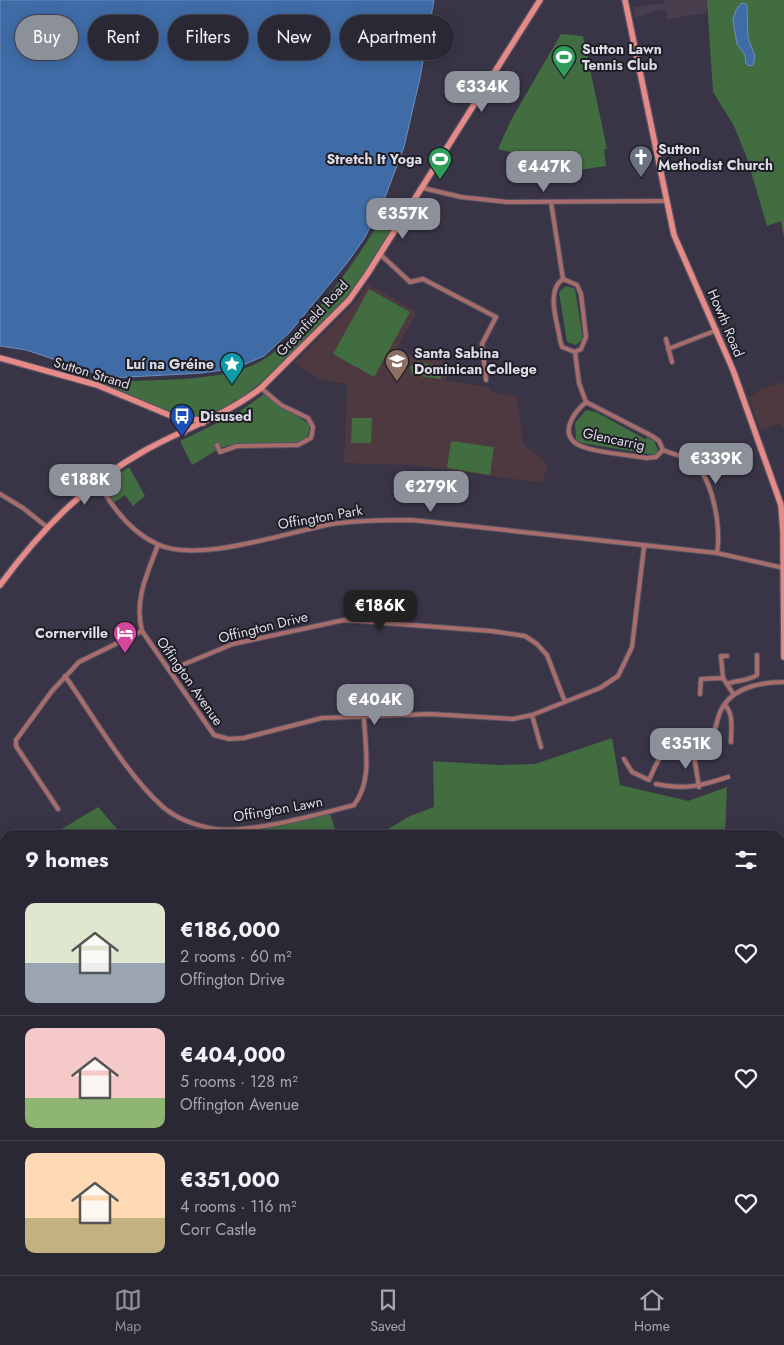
<!DOCTYPE html>
<meta charset="utf-8">
<style>
:root{--surface:#2b2835;--page:#373441;--text:#f1f3f6;--muted:#a6a6ad;--line:#474450;--accent:#8c9099}
body{margin:0;font-family:Jost,sans-serif;background:var(--page);color:var(--text);height:100vh;display:flex;flex-direction:column;font-size:19px;white-space:nowrap}
*{box-sizing:border-box;margin:0}
p{font-size:16px;color:var(--muted)}
.icon{flex:none;width:28px;height:28px;fill:none;stroke:currentColor;stroke-width:2;stroke-linecap:round;stroke-linejoin:round}
.map{position:relative;flex:1;overflow:hidden}
.side{position:absolute;left:0px;top:830px;width:785px;height:445px;display:flex;flex-direction:column;background:var(--surface);border-radius:15px 15px 0 0;box-shadow:0 2px 12px #0003,0 0 0 1px var(--line)}
.side>*{flex:none}
.hud{position:absolute;left:15px;top:15px;width:500px;height:45px;display:flex;gap:10px}
.price{position:absolute;translate:-50% -42px;padding:0 11px;border-radius:10px;background:var(--accent);color:#fff;font-size:16px;line-height:32px;filter:drop-shadow(0 1px 2px #0008)}
.price::after{content:'';position:absolute;left:50%;top:30px;width:15px;height:11px;margin-left:-8px;background:inherit;clip-path:polygon(0 0,100% 0,50% 100%)}
.price.active{background:#222;color:#fff}
ul{padding:0;list-style:none}
li{display:flex;align-items:center;gap:15px;height:125px;padding:0 25px}
li+li{border-top:1px solid var(--line)}
li span{display:grid;place-items:center;flex:none;width:140px;height:100px;border-radius:10px;color:#555}
li>.icon{margin-inline-start:auto}
span .icon{width:60px;height:60px;fill:#fffc;stroke-width:1}
li b{font-size:21px}
h2{display:flex;justify-content:space-between;align-items:center;height:60px;padding:0 25px;font-size:21px}
.pill{padding:0 18px;border-radius:22px;background:var(--surface);box-shadow:0 2px 12px #0003,0 0 0 1px var(--line);font-size:18px;line-height:45px}
.pill.active{background:var(--accent);color:#fff}
.tab-bar{display:flex;justify-content:space-around;align-items:center;height:70px;border-top:1px solid var(--line);background:var(--surface);font-size:14px;color:var(--muted)}
.tab-bar a{display:grid;justify-items:center;gap:2px}
.tab-bar .active{color:var(--accent)}
.map>svg:first-child{display:block}
.commercial{fill:#493e4d}
.education{fill:#4d393f}
.green{fill:#416d41}
.water{fill:#3f6ca7;stroke:#6f8eba}
.lines{fill:none;stroke-linecap:round;stroke-linejoin:round}
.street-casing{stroke:#575364;stroke-width:6}
.secondary-casing{stroke:#575364;stroke-width:8}
.street{stroke:#a86d6b;stroke-width:4}
.secondary{stroke:#e68a87;stroke-width:5.5}
.rail-casing{stroke:#a09dab;stroke-width:3}
.rail{stroke:#1f1e26;stroke-width:1;stroke-dasharray:4;stroke-linecap:butt}
.labels{text-anchor:middle;stroke-width:4;stroke-linejoin:round;paint-order:stroke}
.poi-label{font-size:14px;font-weight:bold;fill:#dedce7;stroke:#1f1e26;text-anchor:start}
.street-label{font-size:14px;fill:#dedce7;stroke:#1f1e26}
</style>
<div class="map">
<svg width="784" height="1275" viewBox="0 0 784 1275">
<rect width="100%" height="100%" fill="#393547"/>
<!-- commercial -->
<path class="commercial" d="M665,0H707V13L667,19L666,10L656,11L635,18L633,7L665,3Z"/>
<!-- education -->
<path class="education" d="M368,284L414,310L416,314L395,353L449,362L446,380L491,388L490,392L517,397L523,443L548,465L542,483L413,465L344,463L347,384L319,379L294,363L357,301Z
M784,382V432L780,423L761,430L748,397L754,395L759,390Z"/>
<!-- green -->
<path class="green" d="M707,0H784V237L781,221L767,226L747,158L734,126L713,92Z
M561,34L583,36L607,149H604L606,166L579,170L498,149L511,120Z
M389,203L405,210C385,241 366,276 341,304C320,329 235,415 205,416C169,418 135,394 101,383L106,379L114,382C157,379 204,382 246,368C298,351 361,252 390,206Z
M566,286L575,289L583,339L576,345L567,342L559,292Z
M369,289L410,312L374,377L333,354Z
M418,361L441,368L443,373L440,379L412,375L410,367Z
M264,394L309,424C309,430 310,437 303,440C285,450 249,440 226,446C215,450 203,459 192,465L180,441L236,414Z
M586,410L596,412L645,439L647,437L654,441L658,450L655,455L582,443L576,440L575,423Z
M352,418H372L371,443H351Z
M451,441L494,447L490,475L447,468Z
M129,467L145,496L133,506L125,495L114,502C101,482 113,478 129,467Z
M612,738L620,785L688,801L727,787L725,835H378L410,816L434,807L433,761L497,765L535,764Z
M98,807L117,829L125,835H52Z
M330,814L337,835H213V833L256,831Z
M5,866V1270H626L621,1275H0V869Z"/>
<!-- water -->
<path class="water" d="M0,0H434L420,78L404,147L384,200L364,239L347,263L290,332L264,356L236,368L202,373L110,378L26,350L0,346Z
M741,3L746,4L747,7L748,38L755,56L753,65L750,66L746,64L745,55L737,44L733,20L736,10Z"/>
<g class="lines">
<!-- street casing -->
<g class="street-casing">
<path id="street" d="M423,188L461,197L507,202L666,201
M551,202L563,279L577,285L581,294L586,337L581,349L575,352L562,347L560,340C558,323 545,291 563,279
M381,255L410,282L423,279L496,317L482,344L486,380
M666,339L672,362
M668,349L717,330
M575,352L579,383L586,402L652,436L659,441L663,450C672,454 687,457 695,464C714,482 721,529 717,553
M586,402C577,410 560,429 574,442C584,452 631,455 646,458L656,457L663,450
M217,445L220,452L237,446L298,445L311,438L313,427L308,418L281,405L261,388
M98,481C111,506 131,532 157,544C198,564 287,532 332,524C359,520 385,520 412,520L717,553L784,568
M0,494L23,508L47,527
M158,545C147,574 134,600 142,631L214,735L229,739L244,738L322,718L430,714L513,719L532,715L600,688L618,676L632,647L644,547
M170,670L233,644L344,620L491,631L525,636L537,644L547,655L565,702
M65,676C94,717 126,774 163,807C177,819 198,826 215,829C248,834 320,814 354,805C373,780 365,747 364,718
M723,678L721,656H727
M727,684C736,680 749,681 757,675V655
M700,694L701,679L723,678L734,695
M725,705C734,715 731,728 731,742
M532,715L541,747
M693,750L699,787
M624,759L632,772L649,780C653,772 657,759 664,753C676,742 694,755 707,743C715,735 716,724 719,715C728,688 760,682 784,682
M656,784C686,790 700,786 728,777
M58,809L16,746V740L52,691L79,662L142,631
M780,1218H784"/>
</g>
<!-- secondary casing -->
<g class="secondary-casing">
<path id="secondary" d="M625,0L674,235L733,370L781,505L783,531L784,657
M0,358L97,385L174,417L201,420L203,423
M174,417L184,432
M0,585C40,531 85,484 144,451C183,429 225,416 261,388L349,300L368,273L540,0
M780,941L784,863
M699,1275L704,1270"/>
</g>
<!-- street -->
<use href="#street" class="street"/>
<!-- secondary -->
<use href="#secondary" class="secondary"/>
<!-- rail casing -->
<g class="rail-casing">
<path id="rail" d="M780,1191L784,1156
M780,1214L784,1185
M766,1275L767,1270"/>
</g>
<!-- rail -->
<use href="#rail" class="rail"/>
</g>
<!-- icons -->
<defs>
<g id="stadium-pin" transform="scale(1.25)"><path d="M0 17L-7.5 6A9.5 9.5 0 1 1 7.5 6Z" fill="#2e9e5b" stroke="#1f1e26"/><path d="M0-5a6.5 5 0 1 0 0 10a6.5 5 0 1 0 0-10ZM-3.5-1.8h7v3.6h-7Z" fill="#fff"/></g>
<g id="church-pin" transform="scale(1.25)"><path d="M0 17L-7.5 6A9.5 9.5 0 1 1 7.5 6Z" fill="#6b7280" stroke="#1f1e26"/><path d="M-1.2-6h2.4v3.5h3.3v2.4h-3.3V6h-2.4V-.1h-3.3v-2.4h3.3Z" fill="#fff"/></g>
<g id="school-pin" transform="scale(1.25)"><path d="M0 17L-7.5 6A9.5 9.5 0 1 1 7.5 6Z" fill="#8d6e63" stroke="#1f1e26"/><path d="M0-5L7-2L0 1L-7-2ZM-4 1L0 2.5L4 1V4Q0 6-4 4Z" fill="#fff"/></g>
<g id="sight-pin" transform="scale(1.25)"><path d="M0 17L-7.5 6A9.5 9.5 0 1 1 7.5 6Z" fill="#0f9aa8" stroke="#1f1e26"/><path d="M0-6L1.8-2.2L6-1.7L2.9 1.2L3.7 5.4L0 3.3L-3.7 5.4L-2.9 1.2L-6-1.7L-1.8-2.2Z" fill="#fff"/></g>
<g id="bus-pin" transform="scale(1.25)"><path d="M0 17L-7.5 6A9.5 9.5 0 1 1 7.5 6Z" fill="#1a4fb4" stroke="#1f1e26"/><path d="M-5-6H5V4H4V6H2V4H-2V6H-4V4H-5ZM-3.5-4V0h7V-4ZM-3.5 1.2v1.5H-2V1.2ZM2 1.2v1.5H3.5V1.2Z" fill="#fff"/></g>
<g id="hotel-pin" transform="scale(1.25)"><path d="M0 17L-7.5 6A9.5 9.5 0 1 1 7.5 6Z" fill="#d1479c" stroke="#1f1e26"/><path d="M-6-4.5h1.5V1H6V5H4.5V3h-9V5H-6ZM-4 0a1.8 1.8 0 1 1 3.6 0ZM.5 0V-2.5h3Q6-2.5 6 0Z" fill="#fff"/></g>
</defs>
<g fill-rule="evenodd">
<use href="#stadium-pin" x="564" y="57"/>
<use href="#church-pin" x="641" y="157"/>
<use href="#stadium-pin" x="440" y="159"/>
<use href="#school-pin" x="397" y="361"/>
<use href="#sight-pin" x="232" y="364"/>
<use href="#bus-pin" x="182" y="416"/>
<use href="#hotel-pin" x="125" y="633"/>
</g>
<g class="labels">
<!-- poi labels -->
<g class="poi-label">
<text x="582" y="54">Sutton Lawn<tspan x="582" dy="16">Tennis Club</tspan></text>
<text x="658" y="154">Sutton<tspan x="658" dy="16">Methodist Church</tspan></text>
<text x="422" y="164" text-anchor="end">Stretch It Yoga</text>
<text x="414" y="358">Santa Sabina<tspan x="414" dy="16">Dominican College</tspan></text>
<text x="214" y="369" text-anchor="end">Luí na Gréine</text>
<text x="200" y="421">Disused</text>
<text x="108" y="638" text-anchor="end">Cornerville</text>
</g>
<!-- street labels -->
<g class="street-label">
<text transform="translate(312 318) rotate(-47)" y="5">Greenfield Road</text>
<text transform="translate(726 323) rotate(67)" y="5">Howth Road</text>
<text transform="translate(92 373) rotate(17)" y="5">Sutton Strand</text>
<text transform="translate(614 439) rotate(12)" y="5">Glencarrig</text>
<text transform="translate(320 517) rotate(-10)" y="5">Offington Park</text>
<text transform="translate(263 627) rotate(-14)" y="5">Offington Drive</text>
<text transform="translate(190 681) rotate(55)" y="5">Offington Avenue</text>
<text transform="translate(278 809) rotate(-10)" y="5">Offington Lawn</text>
</g>
</g>
</svg>
<b class="price" style="left:482px;top:113px">€334K</b>
<b class="price" style="left:544px;top:193px">€447K</b>
<b class="price" style="left:403px;top:240px">€357K</b>
<b class="price" style="left:716px;top:485px">€339K</b>
<b class="price" style="left:85px;top:506px">€188K</b>
<b class="price" style="left:431px;top:513px">€279K</b>
<b class="price active" style="left:380px;top:632px">€186K</b>
<b class="price" style="left:375px;top:726px">€404K</b>
<b class="price" style="left:686px;top:770px">€351K</b>
<div class="hud">
<a class="pill active">Buy</a>
<a class="pill">Rent</a>
<a class="pill">Filters</a>
<a class="pill">New</a>
<a class="pill">Apartment</a>
</div>
<section class="side">
<h2>9 homes<svg class="icon" aria-label="filters" viewBox="0 0 24 24"><path d="M4 7h16M4 17h16"/><circle cx="9" cy="7" r="2"/><circle cx="15" cy="17" r="2"/></svg></h2>
<ul>
<li><span style="background:linear-gradient(#dfe7d0 60%,#9aa5b1 0)"><svg class="icon" aria-label="home" viewBox="0 0 24 24"><path d="M3 11l9-7 9 7M6 9v11h12V9"/></svg></span><div><b>€186,000</b><p>2 rooms · 60 m²</p><p>Offington Drive</p></div><svg class="icon" aria-label="heart" viewBox="0 0 24 24"><path d="M12 20l-8-8c-3-5 5-10 8-4 3-6 11-1 8 4z"/></svg></li>
<li><span style="background:linear-gradient(#f6c9c9 70%,#8fb573 0)"><svg class="icon" aria-label="home" viewBox="0 0 24 24"><path d="M3 11l9-7 9 7M6 9v11h12V9"/></svg></span><div><b>€404,000</b><p>5 rooms · 128 m²</p><p>Offington Avenue</p></div><svg class="icon" aria-label="heart" viewBox="0 0 24 24"><path d="M12 20l-8-8c-3-5 5-10 8-4 3-6 11-1 8 4z"/></svg></li>
<li><span style="background:linear-gradient(#ffd9b3 65%,#c2b280 0)"><svg class="icon" aria-label="home" viewBox="0 0 24 24"><path d="M3 11l9-7 9 7M6 9v11h12V9"/></svg></span><div><b>€351,000</b><p>4 rooms · 116 m²</p><p>Corr Castle</p></div><svg class="icon" aria-label="heart" viewBox="0 0 24 24"><path d="M12 20l-8-8c-3-5 5-10 8-4 3-6 11-1 8 4z"/></svg></li>
</ul>
</section>
</div>
<nav class="tab-bar">
<a class="active"><svg class="icon" aria-label="map" viewBox="0 0 24 24"><path d="M3 6l6-2 6 2 6-2v14l-6 2-6-2-6 2zM9 4v14M15 6v14"/></svg>Map</a>
<a><svg class="icon" aria-label="saved" viewBox="0 0 24 24"><path d="M7 4h10v16l-5-4-5 4z"/></svg>Saved</a>
<a><svg class="icon" aria-label="home" viewBox="0 0 24 24"><path d="M3 11l9-7 9 7M6 9v11h12V9"/></svg>Home</a>
</nav>
